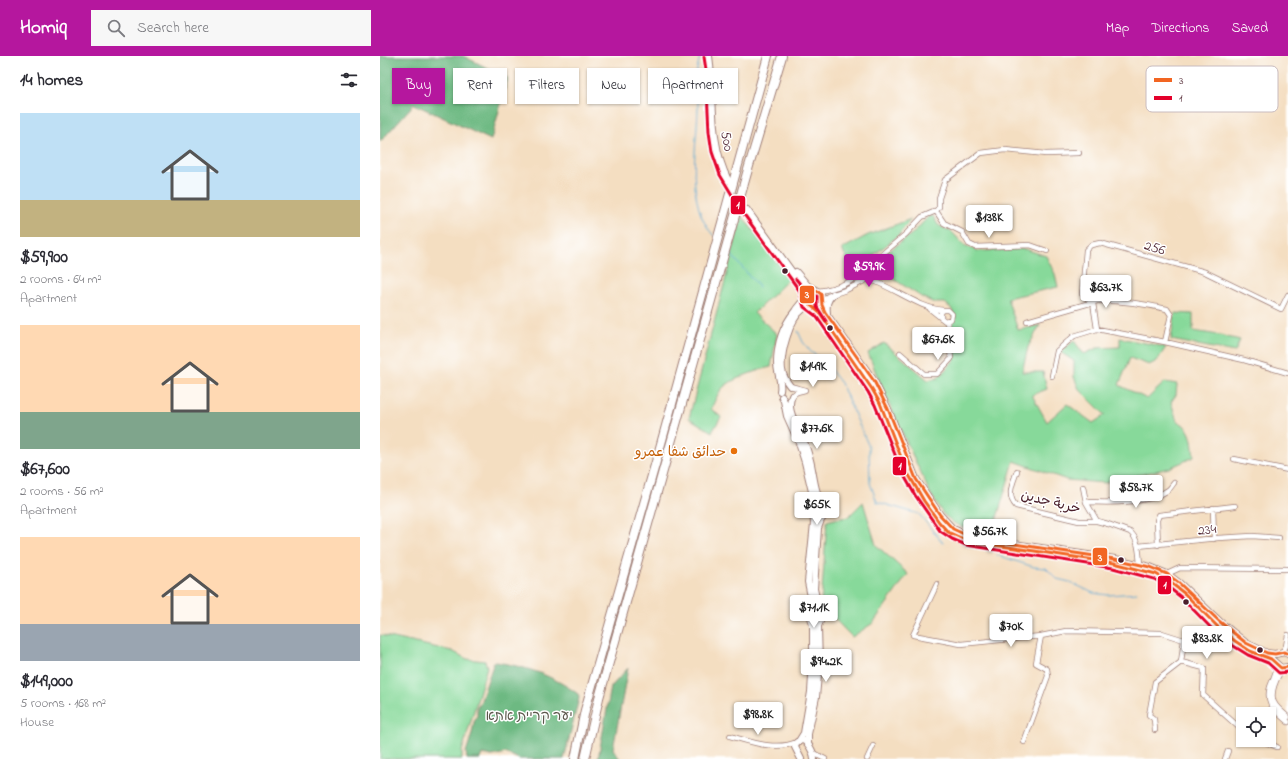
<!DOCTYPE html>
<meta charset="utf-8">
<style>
:root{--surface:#fff;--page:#f7f7f7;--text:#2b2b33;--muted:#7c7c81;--accent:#b5179e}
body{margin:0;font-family:"Indie Flower","Playpen Sans Arabic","Playpen Sans Hebrew",sans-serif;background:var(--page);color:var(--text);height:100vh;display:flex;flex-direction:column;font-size:15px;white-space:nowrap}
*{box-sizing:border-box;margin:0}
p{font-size:13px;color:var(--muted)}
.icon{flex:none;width:22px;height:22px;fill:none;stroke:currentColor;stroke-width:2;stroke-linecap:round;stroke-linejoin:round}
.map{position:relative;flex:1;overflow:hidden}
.drawer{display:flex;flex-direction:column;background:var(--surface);width:380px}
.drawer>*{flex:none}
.top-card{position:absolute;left:12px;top:12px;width:380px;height:36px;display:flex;gap:8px}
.controls{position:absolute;left:856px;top:651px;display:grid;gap:8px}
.controls a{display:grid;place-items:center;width:40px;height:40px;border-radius:0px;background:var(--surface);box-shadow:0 1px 3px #0004;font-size:20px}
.price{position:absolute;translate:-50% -34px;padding:0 9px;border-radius:4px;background:#fff;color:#222;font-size:13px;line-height:26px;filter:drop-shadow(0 1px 2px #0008)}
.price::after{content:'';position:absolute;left:50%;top:24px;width:12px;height:9px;margin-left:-6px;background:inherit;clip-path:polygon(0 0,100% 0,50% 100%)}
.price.on{background:var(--accent);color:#fff}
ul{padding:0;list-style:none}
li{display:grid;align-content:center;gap:8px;height:212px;padding:0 20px}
li span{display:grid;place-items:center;height:124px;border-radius:0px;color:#555}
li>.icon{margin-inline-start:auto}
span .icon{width:72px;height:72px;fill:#fffc;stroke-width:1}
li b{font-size:17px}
h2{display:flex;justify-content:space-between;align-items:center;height:48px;padding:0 20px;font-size:17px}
.chip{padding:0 14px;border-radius:0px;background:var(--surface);box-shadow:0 1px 3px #0004;font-size:14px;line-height:36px}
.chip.on{background:var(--accent);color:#fff}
header{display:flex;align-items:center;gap:24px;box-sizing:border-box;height:56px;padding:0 20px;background:var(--accent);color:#fff}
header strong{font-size:19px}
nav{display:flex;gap:22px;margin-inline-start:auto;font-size:14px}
.search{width:280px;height:36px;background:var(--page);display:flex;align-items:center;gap:10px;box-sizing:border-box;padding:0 14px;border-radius:0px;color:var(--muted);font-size:15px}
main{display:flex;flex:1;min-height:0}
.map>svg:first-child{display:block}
.green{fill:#87d99a;stroke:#687c62}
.forest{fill:#6db982;stroke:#5c6c56}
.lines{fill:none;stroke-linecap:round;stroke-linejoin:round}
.stream{stroke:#58a6d2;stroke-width:1}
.secondary-tunnel{stroke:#d2b8a3;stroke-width:6;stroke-dasharray:6 3;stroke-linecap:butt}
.street-casing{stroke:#9f7e76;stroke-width:6}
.secondary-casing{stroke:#9f7e76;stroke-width:8}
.highway-casing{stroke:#9f7e76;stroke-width:10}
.street{stroke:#fff;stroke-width:4.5}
.secondary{stroke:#fff;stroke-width:6}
.highway{stroke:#fff;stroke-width:8}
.bus-1-casing{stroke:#fff;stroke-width:6}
.bus-2-casing{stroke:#fff;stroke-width:6}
.bus-1{stroke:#f26522;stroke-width:3}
.bus-2{stroke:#e4002b;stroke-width:3}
.bus-dot{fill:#4a1f2b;stroke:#fff;stroke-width:1.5}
.food-dot{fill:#e8710a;stroke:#fff;stroke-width:1.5}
.labels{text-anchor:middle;stroke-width:3;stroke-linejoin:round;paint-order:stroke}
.street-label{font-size:14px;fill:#4a1f2b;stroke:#fff}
.food-label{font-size:14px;fill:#c56008;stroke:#fff;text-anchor:end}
.park-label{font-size:14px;fill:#5c574c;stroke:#fff}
.key{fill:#fff;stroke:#c9bcbf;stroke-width:1}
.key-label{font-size:11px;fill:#4a1f2b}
.line-badge{stroke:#fff;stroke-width:1.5}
.badge-label{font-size:11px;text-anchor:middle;font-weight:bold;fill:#fff}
</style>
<header>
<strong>Homiq</strong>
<div class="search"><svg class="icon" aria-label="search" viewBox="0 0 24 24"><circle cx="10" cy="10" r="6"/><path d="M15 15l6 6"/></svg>Search here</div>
<nav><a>Map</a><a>Directions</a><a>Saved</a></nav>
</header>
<main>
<section class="drawer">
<h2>14 homes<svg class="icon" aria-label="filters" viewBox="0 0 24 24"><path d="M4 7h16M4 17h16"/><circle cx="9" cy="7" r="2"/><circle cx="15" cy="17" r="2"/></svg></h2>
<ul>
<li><span style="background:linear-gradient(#bfe0f5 70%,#c2b280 0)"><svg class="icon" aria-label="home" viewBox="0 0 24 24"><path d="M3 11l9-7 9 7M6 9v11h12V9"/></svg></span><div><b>$59,900</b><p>2 rooms · 64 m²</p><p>Apartment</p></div></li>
<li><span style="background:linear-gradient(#ffd9b3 70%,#7fa58c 0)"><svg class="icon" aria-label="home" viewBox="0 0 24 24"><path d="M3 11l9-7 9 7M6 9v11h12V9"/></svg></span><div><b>$67,600</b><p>2 rooms · 56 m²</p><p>Apartment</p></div></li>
<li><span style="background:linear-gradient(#ffd9b3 70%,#9aa5b1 0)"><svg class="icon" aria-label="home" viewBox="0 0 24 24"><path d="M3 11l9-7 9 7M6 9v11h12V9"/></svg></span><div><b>$149,000</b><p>5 rooms · 168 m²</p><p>House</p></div></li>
</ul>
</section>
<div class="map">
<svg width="908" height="703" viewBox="0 0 908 703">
<rect width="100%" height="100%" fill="#fff"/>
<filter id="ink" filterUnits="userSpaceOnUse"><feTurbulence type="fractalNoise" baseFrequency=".025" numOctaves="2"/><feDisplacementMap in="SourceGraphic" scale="8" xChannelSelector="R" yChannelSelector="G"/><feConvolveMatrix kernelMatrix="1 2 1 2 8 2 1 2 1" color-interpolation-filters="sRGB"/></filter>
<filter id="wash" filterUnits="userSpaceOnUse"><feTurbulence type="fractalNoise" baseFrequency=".012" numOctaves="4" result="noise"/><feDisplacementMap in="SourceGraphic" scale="16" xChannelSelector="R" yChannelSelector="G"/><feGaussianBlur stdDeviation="0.9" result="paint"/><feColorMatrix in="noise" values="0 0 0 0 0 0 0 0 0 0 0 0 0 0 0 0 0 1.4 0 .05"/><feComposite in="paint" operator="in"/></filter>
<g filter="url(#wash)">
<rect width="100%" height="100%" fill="#f4dec1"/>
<!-- green -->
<path class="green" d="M362,160L410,222L374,257L397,278L391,311C378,314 357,321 346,329C338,335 335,345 331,353L341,361L332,376L309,362Z
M549,160H553L558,169L572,176L584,189L598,195L645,193L666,200L675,218L678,231L627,242L638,274L660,269L648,291L642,316H663L667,333L652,339L667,366L687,348L713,367L725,359L699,333L694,321V305L680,296L694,285L704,298L717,292L740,291V282L786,291L777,305L769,309L750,302L739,329L767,343L785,326L797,328L796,339L791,346L797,365C813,372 812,386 814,401L789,412L724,427L687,424L634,405L612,478L591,475L574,467L563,458L550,437L505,339L488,297L504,287L548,324L558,322L575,303L570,273L575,261L571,252L565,247H555L543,242L515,224L504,215L503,207L497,204L533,177Z
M531,163L518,180L473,215L462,193L488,179Z
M795,257L813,258V275L839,279L860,284L855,296L791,284Z
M483,446L496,489L528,518L493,567L472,581L441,549L447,465L455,463L468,461Z
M0,579L72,595L87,603L105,605L107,611L82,695V703H0Z"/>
<!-- forest -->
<path class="forest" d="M0,0H83L128,22L111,84L34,48L0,86Z
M116,606C147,611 172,619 198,638L199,642L184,703H139L126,697L112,700L102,698L100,703H87L86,696L92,678L94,666L97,660V650H99L113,609L112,607Z
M248,612L233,693L240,703H218L231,631Z"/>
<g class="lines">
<!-- stream -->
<path class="stream" d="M320,0C318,8 316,16 316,24C316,34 318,43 318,52C317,92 304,148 334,180
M349,196L379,231
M418,275L423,286L431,296L442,303L461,327L489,391L490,427L497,446L539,458L563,487
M617,499L654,511L666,512L677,523L690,526L713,537L728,539L757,537"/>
</g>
</g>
<g filter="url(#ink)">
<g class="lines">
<!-- secondary-tunnel -->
<path class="secondary-tunnel" d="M351,129L367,154"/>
<!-- street casing -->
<g class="street-casing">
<path id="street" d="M556,155L564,167L582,176L589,188L595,191L650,189L667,195
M490,210L494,205L526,178L542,161L556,155L559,151V142L565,124L601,97L625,94L666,98L699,97
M485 217a7 7 0 1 1 14 0a7 7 0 1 1-14 0Z
M491,224C513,231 542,254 564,254
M438,235C455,233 474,226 486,213
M442,244L448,240L466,234L488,223
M550,253L565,265L571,263L572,258L568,254H564L561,256V262
M647,265L717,245C740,244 764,248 787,253L791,259L785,286
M717,273L713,247L702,238L706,194L711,189L720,187L825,216L901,253L908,239
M520,297L544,318H557L571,303L567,265
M672,320L677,295L694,280L717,273L785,286L864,304L908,317
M410,330L425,334L417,336L412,340
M854,403L908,414
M637,415C633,427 626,439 636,450L699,465H717L728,468L750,476C759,483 759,498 760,508
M703,431L706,446L717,465
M706,446C729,447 769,448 788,434C791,432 792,429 794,427
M833,452L834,483
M778,489L777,464L779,459L855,450
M758,490L838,482L872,480L899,482
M787,518L800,512L908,513
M557,528L533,579L581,588L661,580L686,575L782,577L804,584
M856,584L845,590L804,584L801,606L824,612L823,639L863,675
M902,597L906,590L908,579
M897,608C897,615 894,620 892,626C883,646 894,654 908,666
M904,612C900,616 898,620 896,625C888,644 894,650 908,661
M775,674L774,663L769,659L775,626L801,606
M350,680C371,686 396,695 417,686
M881,684L897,691
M644,686L668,620L667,613L656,607L661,580
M433,697L445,703
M487,703L493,690
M845,703L848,695"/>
</g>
<!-- secondary casing -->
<g class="secondary-casing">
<path id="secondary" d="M329,0C335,42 328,85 348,124
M367,154L423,231L425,235L428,248L435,252L440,257L492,333L500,347L526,414L544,445L559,466L568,476L581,482L594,486L734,507L759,513L776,518L791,527L805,538L839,572L855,585L870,595L891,603L901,612L908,611
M441,246L445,256L494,325L508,353L536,423L560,459L573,473L586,479L607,484L735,503L770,511L787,518L799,527L839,565L866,587L887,597L895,598L904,596L908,598
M447,257C446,249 447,244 453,238
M410,330C406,325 403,320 402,314C400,298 409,263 423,253C427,250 433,251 438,250L442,244L441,237L428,230L416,216
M400,335C402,325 397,317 397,307C397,288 403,270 415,255C418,250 423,246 426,240
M412,340C408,348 410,356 414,364C421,377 426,389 430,404C434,419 434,438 444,450
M402,341L404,345L407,360L419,387L425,406L434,444L433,453
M442,553L437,546L434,533L438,472L441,464L444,460
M431,554L432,546L428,526L434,467L433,457
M419,685L424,677L431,636L433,604V570L431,561
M428,688V678L436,641L439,609L438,570L441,563
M421,703L415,691L417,686L422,684C428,685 434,697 434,703"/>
</g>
<!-- highway casing -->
<g class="highway-casing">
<path id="highway" d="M195,703L205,654L279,395L388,0
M205,703L219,642L367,117L402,0"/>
</g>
<!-- street -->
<use href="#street" class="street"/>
<!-- secondary -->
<use href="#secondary" class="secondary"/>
<!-- highway -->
<use href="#highway" class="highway"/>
<!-- bus-1 casing -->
<g class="bus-1-casing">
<path id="bus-1" d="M908,598L904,596L895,598L887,597L866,587L839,565L799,527L787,518L770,511L735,503L607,484L586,479L573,473L560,459L536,423L508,353L494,325L445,256L442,249L441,238C437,234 432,233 427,238L426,244L428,247L440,257L492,333L500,347L526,414L544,445L559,466L568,476L581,482L594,486L734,507L776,518L791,527L805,538L839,572L855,585L870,595L891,603L901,612L908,611"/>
</g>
<!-- bus-2 casing -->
<g class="bus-2-casing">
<path id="bus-2" d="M324,1L326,14L329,76L332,96L340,119L363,157L419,234L424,251L436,260L488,336L495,349L522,416L535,439L560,475L572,483L586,489L733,512L774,523L788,531L802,542L835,576L852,589L868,599L888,607L899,617L908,616
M416,223L425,234L437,240V251L446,265"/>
</g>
<!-- bus-1 -->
<use href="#bus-1" class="bus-1"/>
<!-- bus-2 -->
<use href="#bus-2" class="bus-2"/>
</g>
</g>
<!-- markers -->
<g class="bus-dot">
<circle cx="405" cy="215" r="3.5"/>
<circle cx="450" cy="272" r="3.5"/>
<circle cx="741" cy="504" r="3.5"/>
<circle cx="806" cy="546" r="3.5"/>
<circle cx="880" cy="594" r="3.5"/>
</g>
<circle class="food-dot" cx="354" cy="395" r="4"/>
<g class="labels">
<!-- street labels -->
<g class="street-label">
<text transform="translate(348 85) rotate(80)" y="5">500</text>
<text transform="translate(775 191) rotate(16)" y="5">256</text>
<text transform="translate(671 445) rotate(14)" y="5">خربة جدين</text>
<text transform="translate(827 473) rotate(-6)" y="5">234</text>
</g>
<!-- food labels -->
<g class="food-label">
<text x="346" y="400">حدائق شفا عمرو</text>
</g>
<!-- park labels -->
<g class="park-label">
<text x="149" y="664">יער קריית אתא</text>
</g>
</g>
<!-- legend -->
<rect x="766" y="10" width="132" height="46" rx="6" class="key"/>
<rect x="774" y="22" width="18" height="4" fill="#f26522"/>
<rect x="774" y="40" width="18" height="4" fill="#e4002b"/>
<g class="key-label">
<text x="799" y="28">3</text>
<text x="799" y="46">1</text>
</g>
<g class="line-badge">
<rect x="350" y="139" width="16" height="20" rx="4" fill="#e4002b"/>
<rect x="419" y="229" width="16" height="19" rx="4" fill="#f26522"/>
<rect x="512" y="400" width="15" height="20" rx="4" fill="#e4002b"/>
<rect x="712" y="491" width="16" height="19" rx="4" fill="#f26522"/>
<rect x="777" y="519" width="15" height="20" rx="4" fill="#e4002b"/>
</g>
<g class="badge-label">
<text x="358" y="153">1</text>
<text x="427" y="242">3</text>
<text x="520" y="414">1</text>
<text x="720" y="505">3</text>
<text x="785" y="533">1</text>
</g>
</svg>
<div class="controls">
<a><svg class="icon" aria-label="locate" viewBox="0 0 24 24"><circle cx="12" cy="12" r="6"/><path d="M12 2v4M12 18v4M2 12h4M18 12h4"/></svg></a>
</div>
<b class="price" style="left:609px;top:183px">$138K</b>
<b class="price on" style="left:489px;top:232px">$59.9K</b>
<b class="price" style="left:726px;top:253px">$63.7K</b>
<b class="price" style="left:558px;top:305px">$67.6K</b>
<b class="price" style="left:433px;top:332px">$149K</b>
<b class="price" style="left:437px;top:394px">$77.6K</b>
<b class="price" style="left:756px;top:453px">$58.7K</b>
<b class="price" style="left:437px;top:470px">$65K</b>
<b class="price" style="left:610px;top:497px">$56.7K</b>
<b class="price" style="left:434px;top:573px">$71.1K</b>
<b class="price" style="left:631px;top:592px">$70K</b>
<b class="price" style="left:827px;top:604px">$83.8K</b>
<b class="price" style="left:446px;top:627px">$94.2K</b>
<b class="price" style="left:378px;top:680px">$98.8K</b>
<div class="top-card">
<a class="chip on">Buy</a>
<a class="chip">Rent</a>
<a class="chip">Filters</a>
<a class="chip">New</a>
<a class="chip">Apartment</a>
</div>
</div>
</main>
